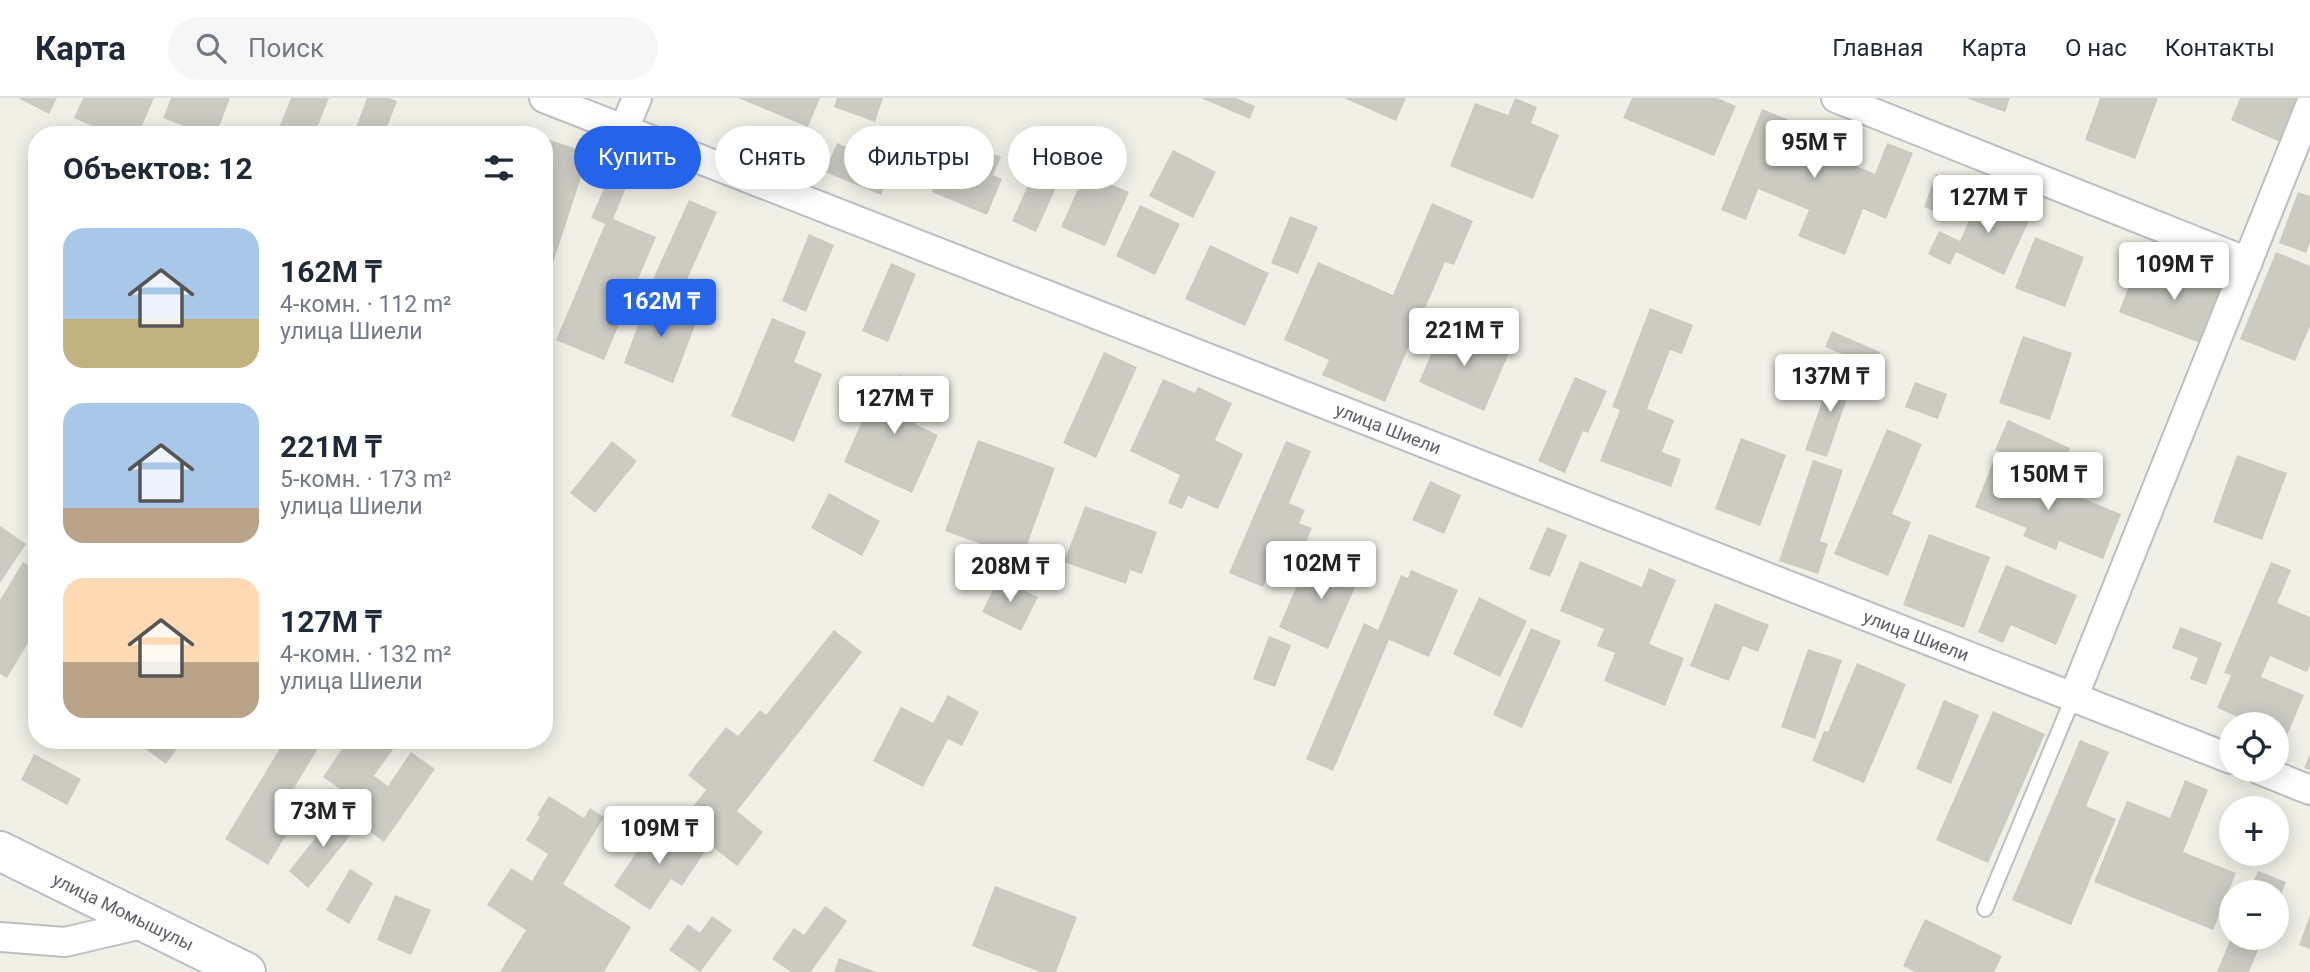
<!DOCTYPE html>
<html lang="ru">
<meta charset="utf-8">
<style>
:root{--surface:#fff;--page:#f6f6f7;--text:#1f2937;--muted:#747a83;--line:#e0e1e3;--accent:#2563eb}
body{margin:0;font-family:Roboto,sans-serif;background:var(--page);color:var(--text);height:100vh;display:flex;flex-direction:column;font-size:26px;white-space:nowrap}
*{box-sizing:border-box;margin:0}
p{font-size:23px;color:var(--muted)}
.icon{flex:none;width:38px;height:38px;fill:none;stroke:currentColor;stroke-width:2;stroke-linecap:round;stroke-linejoin:round}
.map{position:relative;flex:1;overflow:hidden}
.details{position:absolute;left:28px;top:28px;width:525px;height:623px;display:flex;flex-direction:column;background:var(--surface);border-radius:28px;box-shadow:0 4px 18px #0003}
.details>*{flex:none}
.guide{position:absolute;left:574px;top:28px;width:665px;height:63px;display:flex;gap:14px}
.tools{position:absolute;left:2219px;top:614px;display:grid;gap:14px}
.tools a{display:grid;place-items:center;width:70px;height:70px;border-radius:50%;background:var(--surface);box-shadow:0 4px 18px #0003;font-size:35px}
.price{position:absolute;translate:-50% -60px;padding:0 16px;border-radius:7px;background:#fff;color:#222;font-size:23px;line-height:46px;filter:drop-shadow(0 2px 4px #0008)}
.price::after{content:'';position:absolute;left:50%;top:42px;width:21px;height:16px;margin-left:-10px;background:inherit;clip-path:polygon(0 0,100% 0,50% 100%)}
.price.active{background:var(--accent);color:#fff}
ul{padding:0;list-style:none}
li{display:flex;align-items:center;gap:21px;height:175px;padding:0 35px}
li span{display:grid;place-items:center;flex:none;width:196px;height:140px;border-radius:21px;color:#555}
li>.icon{margin-inline-start:auto}
span .icon{width:84px;height:84px;fill:#fffc;stroke-width:1}
li b{font-size:30px}
h2{display:flex;justify-content:space-between;align-items:center;height:84px;padding:0 35px;font-size:30px}
.pill{padding:0 24px;border-radius:32px;background:var(--surface);box-shadow:0 4px 18px #0003;font-size:24px;line-height:63px}
.pill.active{background:var(--accent);color:#fff}
header{display:flex;align-items:center;gap:42px;box-sizing:border-box;height:98px;padding:0 35px;background:var(--surface);border-bottom:2px solid var(--line)}
header strong{font-size:33px}
nav{display:flex;gap:38px;margin-inline-start:auto;font-size:24px}
.search{width:490px;height:63px;background:var(--page);display:flex;align-items:center;gap:18px;box-sizing:border-box;padding:0 24px;border-radius:38px;color:var(--muted);font-size:26px}
.map>svg:first-child{display:block}
.building{fill:#cbcbc2}
.lines{fill:none;stroke-linecap:round;stroke-linejoin:round}
.lane-casing{stroke:#bdbec5;stroke-width:18}
.street-casing{stroke:#bdbec5;stroke-width:32}
.secondary-casing{stroke:#bbbdc4;stroke-width:42}
.lane{stroke:#fff;stroke-width:14}
.street{stroke:#fff;stroke-width:28}
.secondary{stroke:#fff;stroke-width:38}
.labels{text-anchor:middle;stroke-width:5;stroke-linejoin:round;paint-order:stroke}
.street-label{font-size:18px;fill:#5d6067;stroke:#fff}
</style>
<header>
<strong>Карта</strong>
<div class="search"><svg class="icon" aria-label="search" viewBox="0 0 24 24"><circle cx="10" cy="10" r="6"/><path d="M15 15l6 6"/></svg>Поиск</div>
<nav><a>Главная</a><a>Карта</a><a>О нас</a><a>Контакты</a></nav>
</header>
<div class="map">
<svg width="2310" height="874" viewBox="0 0 2310 874">
<rect width="100%" height="100%" fill="#f0f0e6"/>
<!-- building -->
<path class="building" d="M18,0H57L49,16Z
M83,0H154L138,37H112L74,20Z
M171,0H230L216,37H206L163,20Z
M291,0H329L314,37H276Z
M367,0H389L397,3L384,37H353Z
M738,0H820L808,29Z
M837,0H883L875,24L834,9Z
M1201,0H1236L1255,8L1250,21Z
M1344,0H1406L1396,23Z
M1515,0L1537,9L1531,25L1559,37L1533,101L1450,68L1475,5L1508,17Z
M1632,0H1717L1736,8L1714,58L1623,20Z
M1966,0H2010L2005,14Z
M2100,0H2158L2135,61L2085,42Z
M2240,0H2300L2280,44L2231,22Z
M1762,11L1841,43L1835,59L1875,76L1887,45L1913,55L1886,121L1863,111L1845,157L1798,138L1809,112L1758,91L1746,122L1721,112Z
M544,40L589,55L551,171L544,169Z
M955,40L1001,59L993,77L1002,81L987,117L932,94Z
M837,45L893,68L881,97L825,74Z
M1047,45L1071,56L1036,134L1012,123Z
M1173,52L1216,74L1193,120L1149,98Z
M616,63L634,70L613,121L656,139L604,262L556,242L605,126L591,120Z
M1085,75L1129,94L1105,148L1061,129Z
M1936,76L1959,85L1946,118L1924,109Z
M1998,94L2034,112L2004,177L1956,154L1950,167L1928,156L1939,133L1960,143L1975,109L1988,115Z
M2298,94L2310,98V144L2306,155L2279,145Z
M689,102L717,114L682,193L653,181Z
M1432,105L1473,123L1454,167L1445,164L1385,304L1322,277L1329,262L1284,242L1318,164L1393,197Z
M1140,107L1180,126L1155,177L1116,158Z
M1290,118L1318,129L1298,176L1271,165Z
M809,136L834,147L806,214L782,203Z
M2035,139L2084,159L2065,209L2015,190Z
M1210,147L1269,175L1245,228L1185,201Z
M2276,154L2310,168V228L2295,263L2240,241Z
M891,165L916,176L888,244L862,233Z
M2195,168L2225,180L2200,245L2119,214L2136,169L2187,188Z
M649,197L699,217L673,285L624,265Z
M1650,210L1693,227L1682,256L1670,252L1647,311L1674,322L1662,354L1681,361L1671,389L1600,363L1620,312L1612,309Z
M772,220L806,234L794,264L822,276L794,344L731,318Z
M1444,227L1509,255L1484,313L1419,284Z
M1832,233L1880,254L1874,269L1825,249Z
M2023,238L2072,255L2050,322L1999,305Z
M1104,254L1137,269L1096,360L1063,345Z
M1833,273L1854,280L1827,359L1805,352Z
M900,277L931,290L915,326L938,337L912,395L844,364L876,291L891,298Z
M1575,279L1607,293L1588,335L1583,333L1565,375L1538,363Z
M1163,281L1195,295L1198,289L1232,305L1215,342L1243,356L1218,411L1188,398L1182,411L1168,405L1180,377L1130,353Z
M1915,284L1947,296L1938,321L1905,309Z
M2008,322L2070,350L2056,379L1995,352Z
M1887,331L1922,346L1892,416L1911,424L1888,478L1834,456Z
M1741,340L1786,357L1760,428L1715,411Z
M978,342L1055,370L1022,461L945,433Z
M612,343L637,363L595,415L570,395Z
M1286,343L1311,353L1289,405L1305,412L1299,425L1312,430L1297,465L1277,456L1263,489L1229,475Z
M2237,357L2287,375L2262,442L2213,424Z
M1813,362L1843,372L1820,443L1828,446L1818,476L1779,463Z
M1993,364L2121,416L2103,461L2059,443L2056,452L2023,438L2027,430L1975,409Z
M1430,383L1461,397L1444,436L1412,422Z
M829,395L880,423L862,458L811,430Z
M1085,408L1157,434L1142,476L1130,472L1126,486L1064,464Z
M0,428L26,446L0,485Z
M1547,429L1567,437L1550,479L1529,471Z
M1929,436L1990,459L1964,530L1903,507Z
M1330,456L1363,471L1328,551L1279,529L1304,471L1320,478Z
M1580,463L1642,489L1649,470L1676,482L1649,546L1684,560L1665,608L1604,583L1615,555L1597,548L1604,531L1560,513Z
M23,464L37,472V530L7,580L0,576V502Z
M2271,464L2291,472L2277,505L2310,519V567L2307,574L2270,558L2261,579L2304,597L2286,640L2277,636V626H2255L2217,610L2231,577L2224,575Z
M2006,467L2077,497L2056,547L2011,527L2003,545L1978,534Z
M1411,472L1458,492L1429,559L1389,542L1333,673L1306,661L1364,525L1378,532L1401,477L1408,480Z
M999,480L1038,499L1021,533L982,514Z
M1479,499L1527,523L1500,579L1453,556Z
M1715,505L1769,527L1758,554L1743,548L1729,583L1690,568Z
M2180,529L2222,545L2206,587L2190,581L2198,560L2172,550Z
M1531,530L1561,543L1522,630L1493,617Z
M834,532L862,554L737,713L763,734L737,768L681,724L706,692L688,677L726,629L738,638L760,612L766,617Z
M1269,538L1291,547L1275,589L1253,581Z
M1808,551L1842,562L1815,641L1781,629Z
M1857,565L1906,586L1864,685L1812,663L1824,633L1828,634Z
M948,597L979,614L962,648L948,641L923,689L873,663L901,609L933,625Z
M1944,602L1979,617L1951,686L1916,671Z
M1993,613L2045,636L1988,765L1936,742Z
M133,642H183L166,666Z
M285,642H323L276,720L291,729L268,767L225,741Z
M348,642H384L394,650L374,678L388,688L411,654L435,671L384,744L361,727L371,713L323,679Z
M2080,642L2109,654L2086,708L2116,721L2071,827L2012,802Z
M34,656L81,681L67,707L21,682Z
M2310,656V672L2304,670Z
M2185,682L2208,692L2183,754L2236,775L2213,832L2094,784L2127,703L2170,720Z
M549,698L584,720L590,710L604,719L563,786L631,829L604,874H500L526,832L487,807L511,770L532,783L548,756L526,742L540,719L537,717Z
M337,713L357,729L308,790L289,773Z
M669,728L706,752L682,788L671,781L650,812L614,788L649,735L660,742Z
M350,771L373,785L349,826L326,812Z
M2258,773L2286,784L2277,807V794H2249Z
M995,788L1077,819L1056,874H1040L972,848Z
M395,797L431,812L411,857L377,842Z
M825,808L847,823L811,874H791L772,861L794,830L804,837Z
M2310,817V851L2299,847Z
M712,818L732,832L700,874L669,852L688,826L700,835Z
M1925,821L2002,858L1994,874H1915L1903,868Z
M2231,840H2263L2249,874H2217Z
M839,860L876,874H834Z"/>
<g class="lines">
<!-- lane casing -->
<g class="lane-casing">
<path id="lane" d="M1985,811L2073,600"/>
</g>
<!-- street casing -->
<g class="street-casing">
<path id="street" d="M544,0L2231,661
M1836,0L2248,164
M624,31L637,0
M2073,600L2310,8
M2260,672L2310,692
M0,839L65,844L146,825"/>
</g>
<!-- secondary casing -->
<g class="secondary-casing">
<path id="secondary" d="M0,753L246,874"/>
</g>
<!-- lane -->
<use href="#lane" class="lane"/>
<!-- street -->
<use href="#street" class="street"/>
<!-- secondary -->
<use href="#secondary" class="secondary"/>
</g>
<g class="labels">
<!-- street labels -->
<g class="street-label">
<text transform="translate(1388 331) rotate(21)" y="6">улица Шиели</text>
<text transform="translate(1916 538) rotate(21)" y="6">улица Шиели</text>
<text transform="translate(123 814) rotate(26)" y="6">улица Момышулы</text>
</g>
</g>
</svg>
<div class="tools">
<a><svg class="icon" aria-label="locate" viewBox="0 0 24 24"><circle cx="12" cy="12" r="6"/><path d="M12 2v4M12 18v4M2 12h4M18 12h4"/></svg></a>
<a>+</a>
<a>−</a>
</div>
<b class="price" style="left:1814px;top:82px">95M ₸</b>
<b class="price" style="left:1988px;top:137px">127M ₸</b>
<b class="price" style="left:2174px;top:204px">109M ₸</b>
<b class="price active" style="left:661px;top:241px">162M ₸</b>
<b class="price" style="left:1464px;top:270px">221M ₸</b>
<b class="price" style="left:1830px;top:316px">137M ₸</b>
<b class="price" style="left:894px;top:338px">127M ₸</b>
<b class="price" style="left:2048px;top:414px">150M ₸</b>
<b class="price" style="left:1321px;top:503px">102M ₸</b>
<b class="price" style="left:1010px;top:506px">208M ₸</b>
<b class="price" style="left:323px;top:751px">73M ₸</b>
<b class="price" style="left:659px;top:768px">109M ₸</b>
<div class="guide">
<a class="pill active">Купить</a>
<a class="pill">Снять</a>
<a class="pill">Фильтры</a>
<a class="pill">Новое</a>
</div>
<section class="details">
<h2>Объектов: 12<svg class="icon" aria-label="filters" viewBox="0 0 24 24"><path d="M4 7h16M4 17h16"/><circle cx="9" cy="7" r="2"/><circle cx="15" cy="17" r="2"/></svg></h2>
<ul>
<li><span style="background:linear-gradient(#a9c7e8 65%,#c2b280 0)"><svg class="icon" aria-label="home" viewBox="0 0 24 24"><path d="M3 11l9-7 9 7M6 9v11h12V9"/></svg></span><div><b>162M ₸</b><p>4-комн. · 112 m²</p><p>улица Шиели</p></div></li>
<li><span style="background:linear-gradient(#a9c7e8 75%,#b9a48a 0)"><svg class="icon" aria-label="home" viewBox="0 0 24 24"><path d="M3 11l9-7 9 7M6 9v11h12V9"/></svg></span><div><b>221M ₸</b><p>5-комн. · 173 m²</p><p>улица Шиели</p></div></li>
<li><span style="background:linear-gradient(#ffd9b3 60%,#b9a48a 0)"><svg class="icon" aria-label="home" viewBox="0 0 24 24"><path d="M3 11l9-7 9 7M6 9v11h12V9"/></svg></span><div><b>127M ₸</b><p>4-комн. · 132 m²</p><p>улица Шиели</p></div></li>
</ul>
</section>
</div>
